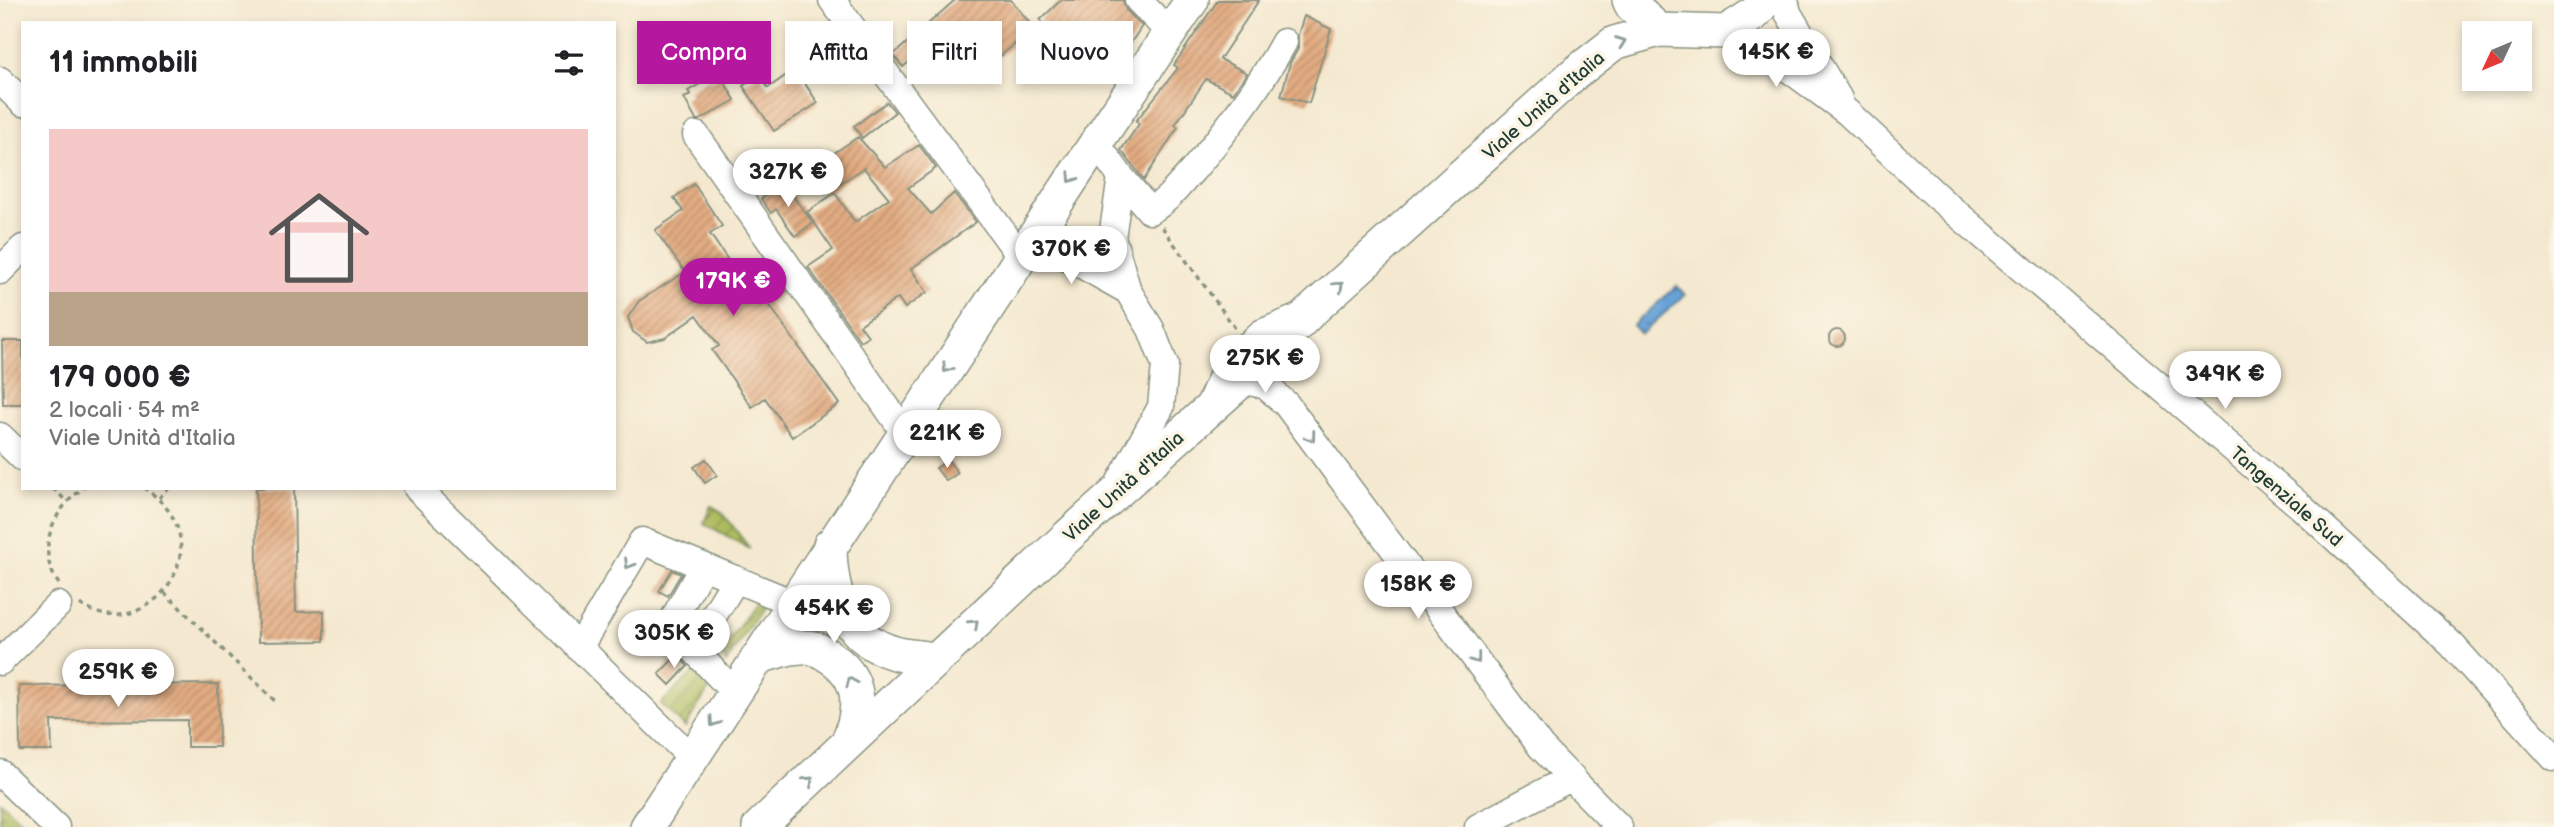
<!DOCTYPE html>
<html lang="it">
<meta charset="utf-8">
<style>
:root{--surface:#fff;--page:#f6f6f6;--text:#202124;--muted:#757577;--accent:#b5179e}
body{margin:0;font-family:"Balsamiq Sans",sans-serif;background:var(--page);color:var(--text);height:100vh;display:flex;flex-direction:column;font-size:26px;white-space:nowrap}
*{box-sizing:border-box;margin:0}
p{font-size:23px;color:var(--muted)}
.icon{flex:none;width:38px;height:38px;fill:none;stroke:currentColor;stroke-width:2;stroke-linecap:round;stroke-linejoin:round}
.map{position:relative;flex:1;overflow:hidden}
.sheet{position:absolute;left:21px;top:21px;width:595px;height:469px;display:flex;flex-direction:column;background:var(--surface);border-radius:0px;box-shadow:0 4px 10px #0003}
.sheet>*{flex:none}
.guide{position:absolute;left:637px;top:21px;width:665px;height:63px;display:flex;gap:14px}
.needle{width:46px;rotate:226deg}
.controls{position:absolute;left:2462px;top:21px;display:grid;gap:14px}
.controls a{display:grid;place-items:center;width:70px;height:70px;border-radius:0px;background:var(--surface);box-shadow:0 4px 10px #0003;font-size:35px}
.price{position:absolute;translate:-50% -60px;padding:0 16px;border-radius:24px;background:#fff;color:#222;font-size:23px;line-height:46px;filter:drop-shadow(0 2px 4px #0008)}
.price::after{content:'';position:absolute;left:50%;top:42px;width:21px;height:16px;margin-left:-10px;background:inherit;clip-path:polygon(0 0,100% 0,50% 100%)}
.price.active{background:var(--accent);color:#fff}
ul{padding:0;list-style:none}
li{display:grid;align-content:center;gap:14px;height:371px;padding:0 28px}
li span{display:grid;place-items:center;height:217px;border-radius:0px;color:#555}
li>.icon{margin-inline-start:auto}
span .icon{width:126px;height:126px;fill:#fffc;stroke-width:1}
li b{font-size:30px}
h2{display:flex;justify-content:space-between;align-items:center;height:84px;padding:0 28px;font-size:30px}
.tag{padding:0 24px;border-radius:0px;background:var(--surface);box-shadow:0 4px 10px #0003;font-size:24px;line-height:63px}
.tag.active{background:var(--accent);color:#fff}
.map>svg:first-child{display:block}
.grass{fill:url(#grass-dots);stroke:#667c49;stroke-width:2}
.garden{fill:url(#garden-furrows);stroke:#667c49;stroke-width:2}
.water{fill:url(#water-ripples);stroke:#446f86;stroke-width:2}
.building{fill:url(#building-hatch)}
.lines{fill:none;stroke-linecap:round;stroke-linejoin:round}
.minor-casing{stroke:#8a9382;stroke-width:29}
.major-casing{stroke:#8a9382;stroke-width:36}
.path{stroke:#8a9382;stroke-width:3.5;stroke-dasharray:5 5;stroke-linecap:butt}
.minor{stroke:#fff;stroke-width:26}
.major{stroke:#fff;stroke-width:33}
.oneway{stroke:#8f9e9a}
.labels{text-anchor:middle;stroke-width:7;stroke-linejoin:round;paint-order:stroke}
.street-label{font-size:19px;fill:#1f3d34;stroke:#fcf5e5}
</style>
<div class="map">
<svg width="2554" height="827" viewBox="0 0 2554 827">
<defs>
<pattern id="grass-dots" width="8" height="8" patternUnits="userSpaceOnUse" patternTransform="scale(1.75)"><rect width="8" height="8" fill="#adbb5e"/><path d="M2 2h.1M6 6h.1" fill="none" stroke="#8c994e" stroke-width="1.8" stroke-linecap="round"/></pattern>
<pattern id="garden-furrows" width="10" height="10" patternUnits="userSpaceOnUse" patternTransform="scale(1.75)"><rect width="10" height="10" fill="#adbb5e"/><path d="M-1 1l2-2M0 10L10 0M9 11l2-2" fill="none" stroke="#8c994e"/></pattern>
<pattern id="water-ripples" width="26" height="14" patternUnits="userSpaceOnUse" patternTransform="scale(1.75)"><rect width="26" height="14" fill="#68a1d7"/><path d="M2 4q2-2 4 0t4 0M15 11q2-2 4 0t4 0" fill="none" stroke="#5584af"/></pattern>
<pattern id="building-hatch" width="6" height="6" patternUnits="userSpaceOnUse" patternTransform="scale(1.75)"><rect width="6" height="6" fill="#e3ac82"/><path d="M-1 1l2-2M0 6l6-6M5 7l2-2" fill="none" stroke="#b78d6b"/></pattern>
</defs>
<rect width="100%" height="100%" fill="#fcf5e5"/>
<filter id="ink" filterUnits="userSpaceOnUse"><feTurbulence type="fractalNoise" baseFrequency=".0143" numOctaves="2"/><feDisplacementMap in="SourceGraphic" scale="14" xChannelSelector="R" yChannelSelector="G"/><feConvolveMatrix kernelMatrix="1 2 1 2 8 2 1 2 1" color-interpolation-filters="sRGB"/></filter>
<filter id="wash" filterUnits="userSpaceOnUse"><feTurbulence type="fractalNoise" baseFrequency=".00686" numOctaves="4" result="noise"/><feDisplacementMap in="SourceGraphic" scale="28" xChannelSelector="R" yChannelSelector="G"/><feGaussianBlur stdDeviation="1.57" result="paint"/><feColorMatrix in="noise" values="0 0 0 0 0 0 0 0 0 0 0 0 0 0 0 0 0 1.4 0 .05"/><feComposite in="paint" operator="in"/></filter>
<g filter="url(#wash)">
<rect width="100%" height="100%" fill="#f4e9d0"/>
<!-- grass -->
<path class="grass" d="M0,801L27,827H0Z"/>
<!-- garden -->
<path class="garden" d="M711,506L722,512L750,549L704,523Z
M765,602L726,663L721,654L754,603Z
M696,670L712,684L685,727L661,704Z"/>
<!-- water -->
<path class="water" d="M1677,286L1685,295L1641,334L1633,325Z"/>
<g id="blocks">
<!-- building -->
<path class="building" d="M955,0H1011L1034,28L985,69L950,27L903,67L893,55Z
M1061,0H1123L1126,10L1142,26L1118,62L1106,50L1087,69L1040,20Z
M1218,0H1259L1220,59L1247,73L1233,93L1206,79L1175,125L1178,127L1144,180L1121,150L1139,124L1136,121L1178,68L1174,65Z
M1304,16L1331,29L1309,103L1281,96L1290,63L1298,49V35Z
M795,69L818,103L774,131L743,86L759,74L768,88Z
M721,76L735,100L700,120H696L684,98L691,95L688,91L710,78L711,81Z
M887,102L895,112L862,138L854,126Z
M858,137L885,167L919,145L936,168L908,188L931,214L954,193L976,222L911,269L927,292L905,308L898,298L860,325L868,336L860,341L808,267L833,250L807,212L835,193L855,222L889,198L864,168L825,193L810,169Z
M783,183L813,223L795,236L776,209L771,213L761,199Z
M694,184L722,226L710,234L739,276L763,259L786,291L768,303L839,404L792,437L765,398L752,407L712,350L719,346L697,315L665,338L647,342L633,332L628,317L639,301L685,272L655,230L683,211L674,198Z
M1829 338a8 8 0 1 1 16 0a8 8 0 1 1-16 0Z
M2,341H23V404H3Z
M706,459L717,475L705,483L694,467Z
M948,460L958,473L946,481L936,468Z
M256,488H294L296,612L324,611V641L258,642Z
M672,570L681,574L668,596L659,591Z
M677,655L688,666L670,685L659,674Z
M218,684L219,747H187V720L51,721L52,751H20L19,686Z"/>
</g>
</g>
<g filter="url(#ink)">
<use href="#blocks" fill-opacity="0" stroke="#8a9382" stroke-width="2"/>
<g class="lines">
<!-- minor casing -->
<g class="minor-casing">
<path id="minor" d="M832,0L1021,257
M1138,0L1171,34
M1785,0L1788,13L1839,99
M1726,32L1782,64L1847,112L1941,200L2299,505L2451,644L2554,758
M0,80L23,103
M696,135L905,433
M1096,143L1121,177L1112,237L1128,291L1151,329L1165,365L1161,407L1119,483
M1121,177L1150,211C1168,201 1179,185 1193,170C1227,130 1258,89 1284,42
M1030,243L1062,254L1128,291
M0,271L23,248
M1242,380L1266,386L1286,404L1541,747L1619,827
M1208,407L1227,365L1261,333L1302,316
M0,436L23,458
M417,488L691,757
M579,648L642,541L703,566
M693,649L736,579
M0,662L58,605
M734,692L670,625L703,566L793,603
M0,773L56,827
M1478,827L1572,777"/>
</g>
<!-- major casing -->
<g class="major-casing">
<path id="major" d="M1629,0L1632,6L1659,30
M830,545C830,596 847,644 903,655C914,657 925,657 936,660
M757,658C772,653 789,646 805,647C815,647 822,651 830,657C864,679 861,710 847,744
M647,827L1086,158L1192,0
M759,827L1068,536L1242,380L1309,313L1573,75L1614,43L1659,30L1726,32L1754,14L1766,0"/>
</g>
<!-- path -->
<path class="path" d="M1162,227L1235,328
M53,488L66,501
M159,498L169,488
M59,584C35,551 52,509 84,488
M164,592L278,704
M80,604C144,650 231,545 144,488"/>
<!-- minor -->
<use href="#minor" class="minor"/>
<!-- major -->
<use href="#major" class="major"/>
</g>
<!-- one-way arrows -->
<defs><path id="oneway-chevron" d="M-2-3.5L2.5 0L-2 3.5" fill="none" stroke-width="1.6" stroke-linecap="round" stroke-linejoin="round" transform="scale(1.75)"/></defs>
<g class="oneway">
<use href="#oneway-chevron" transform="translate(1621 42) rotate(-21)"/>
<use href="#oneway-chevron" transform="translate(1072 178) rotate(123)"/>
<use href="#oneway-chevron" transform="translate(1339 286) rotate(-42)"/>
<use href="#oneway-chevron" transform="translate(947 368) rotate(123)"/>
<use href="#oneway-chevron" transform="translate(1311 437) rotate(53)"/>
<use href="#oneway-chevron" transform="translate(629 564) rotate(121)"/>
<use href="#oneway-chevron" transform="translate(974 624) rotate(-43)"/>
<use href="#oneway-chevron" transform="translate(1476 659) rotate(53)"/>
<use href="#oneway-chevron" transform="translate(851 682) rotate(-114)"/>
<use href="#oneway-chevron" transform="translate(714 722) rotate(124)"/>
<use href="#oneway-chevron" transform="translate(809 781) rotate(-43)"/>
</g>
</g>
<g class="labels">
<!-- street labels -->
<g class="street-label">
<text transform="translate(1543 105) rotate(-41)" y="7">Viale Unità d'Italia</text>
<text transform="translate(1123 486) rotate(-42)" y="7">Viale Unità d'Italia</text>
<text transform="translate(2287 496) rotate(41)" y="7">Tangenziale Sud</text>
</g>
</g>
</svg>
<div class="controls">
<a><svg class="needle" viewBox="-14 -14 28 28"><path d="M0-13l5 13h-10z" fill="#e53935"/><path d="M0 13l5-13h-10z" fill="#757577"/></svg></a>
</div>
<b class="price" style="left:1776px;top:89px">145K €</b>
<b class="price" style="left:788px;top:209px">327K €</b>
<b class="price" style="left:1071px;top:286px">370K €</b>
<b class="price active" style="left:733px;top:318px">179K €</b>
<b class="price" style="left:1265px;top:395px">275K €</b>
<b class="price" style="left:2225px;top:411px">349K €</b>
<b class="price" style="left:947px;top:470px">221K €</b>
<b class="price" style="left:1418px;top:621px">158K €</b>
<b class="price" style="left:834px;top:645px">454K €</b>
<b class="price" style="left:674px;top:670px">305K €</b>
<b class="price" style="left:118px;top:709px">259K €</b>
<div class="guide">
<a class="tag active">Compra</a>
<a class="tag">Affitta</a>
<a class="tag">Filtri</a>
<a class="tag">Nuovo</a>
</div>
<section class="sheet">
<h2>11 immobili<svg class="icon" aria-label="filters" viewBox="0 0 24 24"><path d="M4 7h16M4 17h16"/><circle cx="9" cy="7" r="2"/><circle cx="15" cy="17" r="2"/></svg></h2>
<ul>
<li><span style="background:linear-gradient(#f6c9c9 75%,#b9a48a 0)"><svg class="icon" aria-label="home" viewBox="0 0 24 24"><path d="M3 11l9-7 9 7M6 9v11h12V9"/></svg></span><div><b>179 000 €</b><p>2 locali · 54 m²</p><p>Viale Unità d'Italia</p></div></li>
</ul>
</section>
</div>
